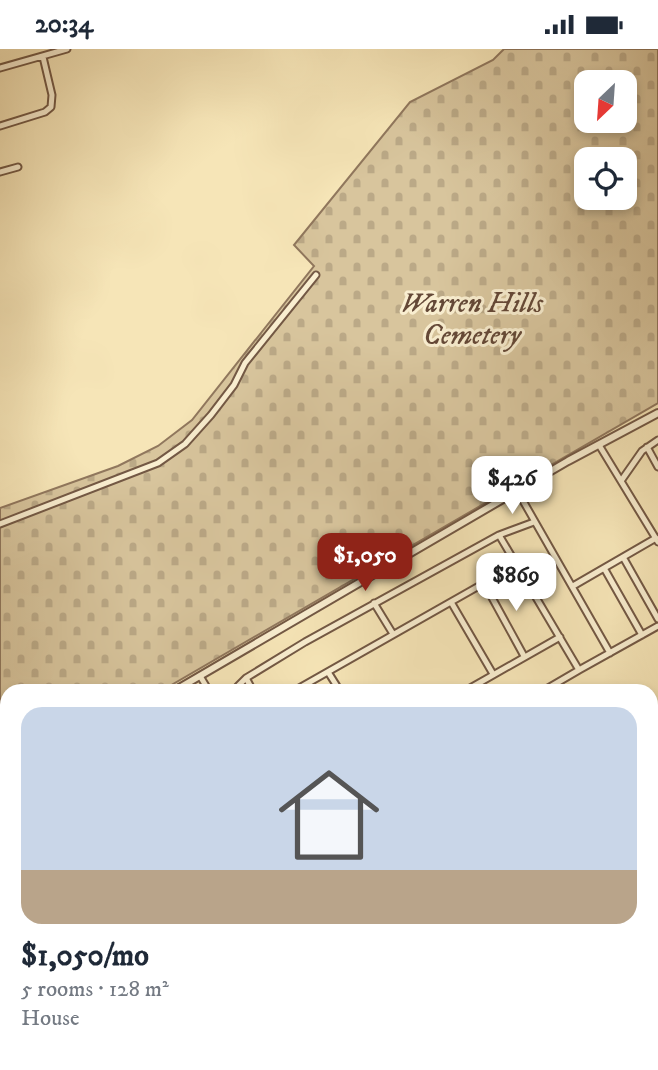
<!DOCTYPE html>
<meta charset="utf-8">
<style>
:root{--surface:#fff;--page:#f2f2f3;--text:#1f2937;--muted:#747a83;--accent:#8f2418}
body{margin:0;font-family:"IM FELL DW Pica",serif;background:var(--page);color:var(--text);height:100vh;display:flex;flex-direction:column;font-size:26px;white-space:nowrap}
*{box-sizing:border-box;margin:0}
p{font-size:23px;color:var(--muted)}
.icon{flex:none;width:38px;height:38px;fill:none;stroke:currentColor;stroke-width:2;stroke-linecap:round;stroke-linejoin:round}
.map{position:relative;flex:1;overflow:hidden}
.sheet{position:absolute;left:0px;top:635px;width:658px;height:387px;display:flex;flex-direction:column;background:var(--surface);border-radius:21px 21px 0 0;box-shadow:0 4px 10px #0003}
.sheet>*{flex:none}
.needle{width:46px;rotate:205deg}
.tools{position:absolute;left:574px;top:21px;display:grid;gap:14px}
.tools a{display:grid;place-items:center;width:63px;height:63px;border-radius:14px;background:var(--surface);box-shadow:0 4px 10px #0003;font-size:35px}
.price{position:absolute;translate:-50% -60px;padding:0 16px;border-radius:14px;background:#fff;color:#222;font-size:23px;line-height:46px;filter:drop-shadow(0 2px 4px #0008)}
.price::after{content:'';position:absolute;left:50%;top:42px;width:21px;height:16px;margin-left:-10px;background:inherit;clip-path:polygon(0 0,100% 0,50% 100%)}
.price.current{background:var(--accent);color:#fff}
ul{padding:0;list-style:none}
li{display:grid;align-content:center;gap:14px;height:371px;padding:0 21px}
li span{display:grid;place-items:center;height:217px;border-radius:21px;color:#555}
li>.icon{margin-inline-start:auto}
span .icon{width:126px;height:126px;fill:#fffc;stroke-width:1}
li b{font-size:30px}
.status{display:flex;justify-content:space-between;align-items:center;height:49px;padding:0 35px;background:var(--surface);direction:ltr}
.status svg{height:19px;fill:currentColor}
.map>svg:first-child{display:block}
.cemetery{fill:url(#cemetery-stones);stroke:#90775d;stroke-width:2;fill-rule:evenodd}
.lines{fill:none;stroke-linecap:round;stroke-linejoin:round}
.minor-casing{stroke:#735844;stroke-width:9}
.tertiary-casing{stroke:#735844;stroke-width:10}
.minor{stroke:#f9eed0;stroke-width:5}
.tertiary{stroke:#f9eed0;stroke-width:6}
.labels{text-anchor:middle;stroke-width:6;stroke-linejoin:round;paint-order:stroke}
.park-label{font-size:28px;font-style:italic;fill:#644837;stroke:#f9eed0}
</style>
<div class="status"><b>20:34</b><svg viewBox="0 0 49 12"><path d="M0 12V9h3v3zM5 12V6h3v6zM10 12V3h3v9zM15 12V0h3v12zM26 1h20v11H26zM47 4h2v5h-2z"/></svg></div>
<div class="map">
<svg width="658" height="1021" viewBox="0 0 658 1021">
<defs>
<pattern id="cemetery-stones" width="16" height="16" patternUnits="userSpaceOnUse" patternTransform="scale(1.75)"><rect width="16" height="16" fill="#d8c59d"/><path d="M2 7V4a2 2 0 0 1 4 0v3zM10 15v-3a2 2 0 0 1 4 0v3z" fill="#bba987"/></pattern>
</defs>
<rect width="100%" height="100%" fill="#f6e5b7"/>
<filter id="stains"><feTurbulence type="fractalNoise" baseFrequency=".00286" numOctaves="4"/><feColorMatrix values="0 0 0 0 .2 0 0 0 0 .09 0 0 0 0 .02 0 0 0 .5 -.17"/></filter>
<radialGradient id="worn" r=".72"><stop offset=".6" stop-color="#630" stop-opacity="0"/><stop offset="1" stop-color="#630" stop-opacity=".3"/></radialGradient>
<!-- cemetery -->
<path class="cemetery" d="M504,0H658V354L161,642H7V729L0,732V459L118,417L158,397L192,371L314,217L294,196L410,53L493,11ZM586,33H625V72H586ZM586,110H625V149H586Z"/>
<g class="lines">
<!-- minor casing -->
<g class="minor-casing">
<path id="minor" d="M0,19L67,0
M0,77L45,63L51,58L52,46L43,8
M0,123L18,118
M599,396L658,493
M647,398L658,418
M621,432L642,402L658,391
M518,443L610,604
M0,475L158,414L185,395L211,366L234,336L245,314L316,226
M499,486L579,621L543,642
M623,508L658,570
M604,519L642,586
M484,534L524,607
M573,537L656,489
M451,553L493,625
M374,554L393,585
M579,621L658,577
M328,623L340,642
M200,627L209,642
M246,629L305,593L499,486L534,473
M233,642L246,629L253,642
M294,642L516,516
M465,642L560,588
M0,769L7,765
M0,813L7,809
M0,872L7,885
M0,906L7,902
M83,1015L86,1021
M225,1015L229,1021
M259,1021L269,1015
M328,1021L338,1015
M398,1021L408,1015"/>
</g>
<!-- tertiary casing -->
<g class="tertiary-casing">
<path id="tertiary" d="M174,642L568,412L658,364
M0,741L7,738"/>
</g>
<!-- minor -->
<use href="#minor" class="minor"/>
<!-- tertiary -->
<use href="#tertiary" class="tertiary"/>
</g>
<g class="labels">
<!-- park labels -->
<g class="park-label">
<text x="472" y="263">Warren Hills<tspan x="472" dy="32">Cemetery</tspan></text>
</g>
</g>
<rect width="100%" height="100%" filter="url(#stains)"/>
<rect width="100%" height="100%" fill="url(#worn)"/>
</svg>
<div class="tools">
<a><svg class="needle" viewBox="-14 -14 28 28"><path d="M0-13l5 13h-10z" fill="#e53935"/><path d="M0 13l5-13h-10z" fill="#747a83"/></svg></a>
<a><svg class="icon" aria-label="locate" viewBox="0 0 24 24"><circle cx="12" cy="12" r="6"/><path d="M12 2v4M12 18v4M2 12h4M18 12h4"/></svg></a>
</div>
<b class="price" style="left:512px;top:467px">$426</b>
<b class="price current" style="left:365px;top:544px">$1,050</b>
<b class="price" style="left:516px;top:564px">$869</b>
<section class="sheet">
<ul>
<li><span style="background:linear-gradient(#c9d6e8 75%,#b9a48a 0)"><svg class="icon" aria-label="home" viewBox="0 0 24 24"><path d="M3 11l9-7 9 7M6 9v11h12V9"/></svg></span><div><b>$1,050/mo</b><p>5 rooms · 128 m²</p><p>House</p></div></li>
</ul>
</section>
</div>
